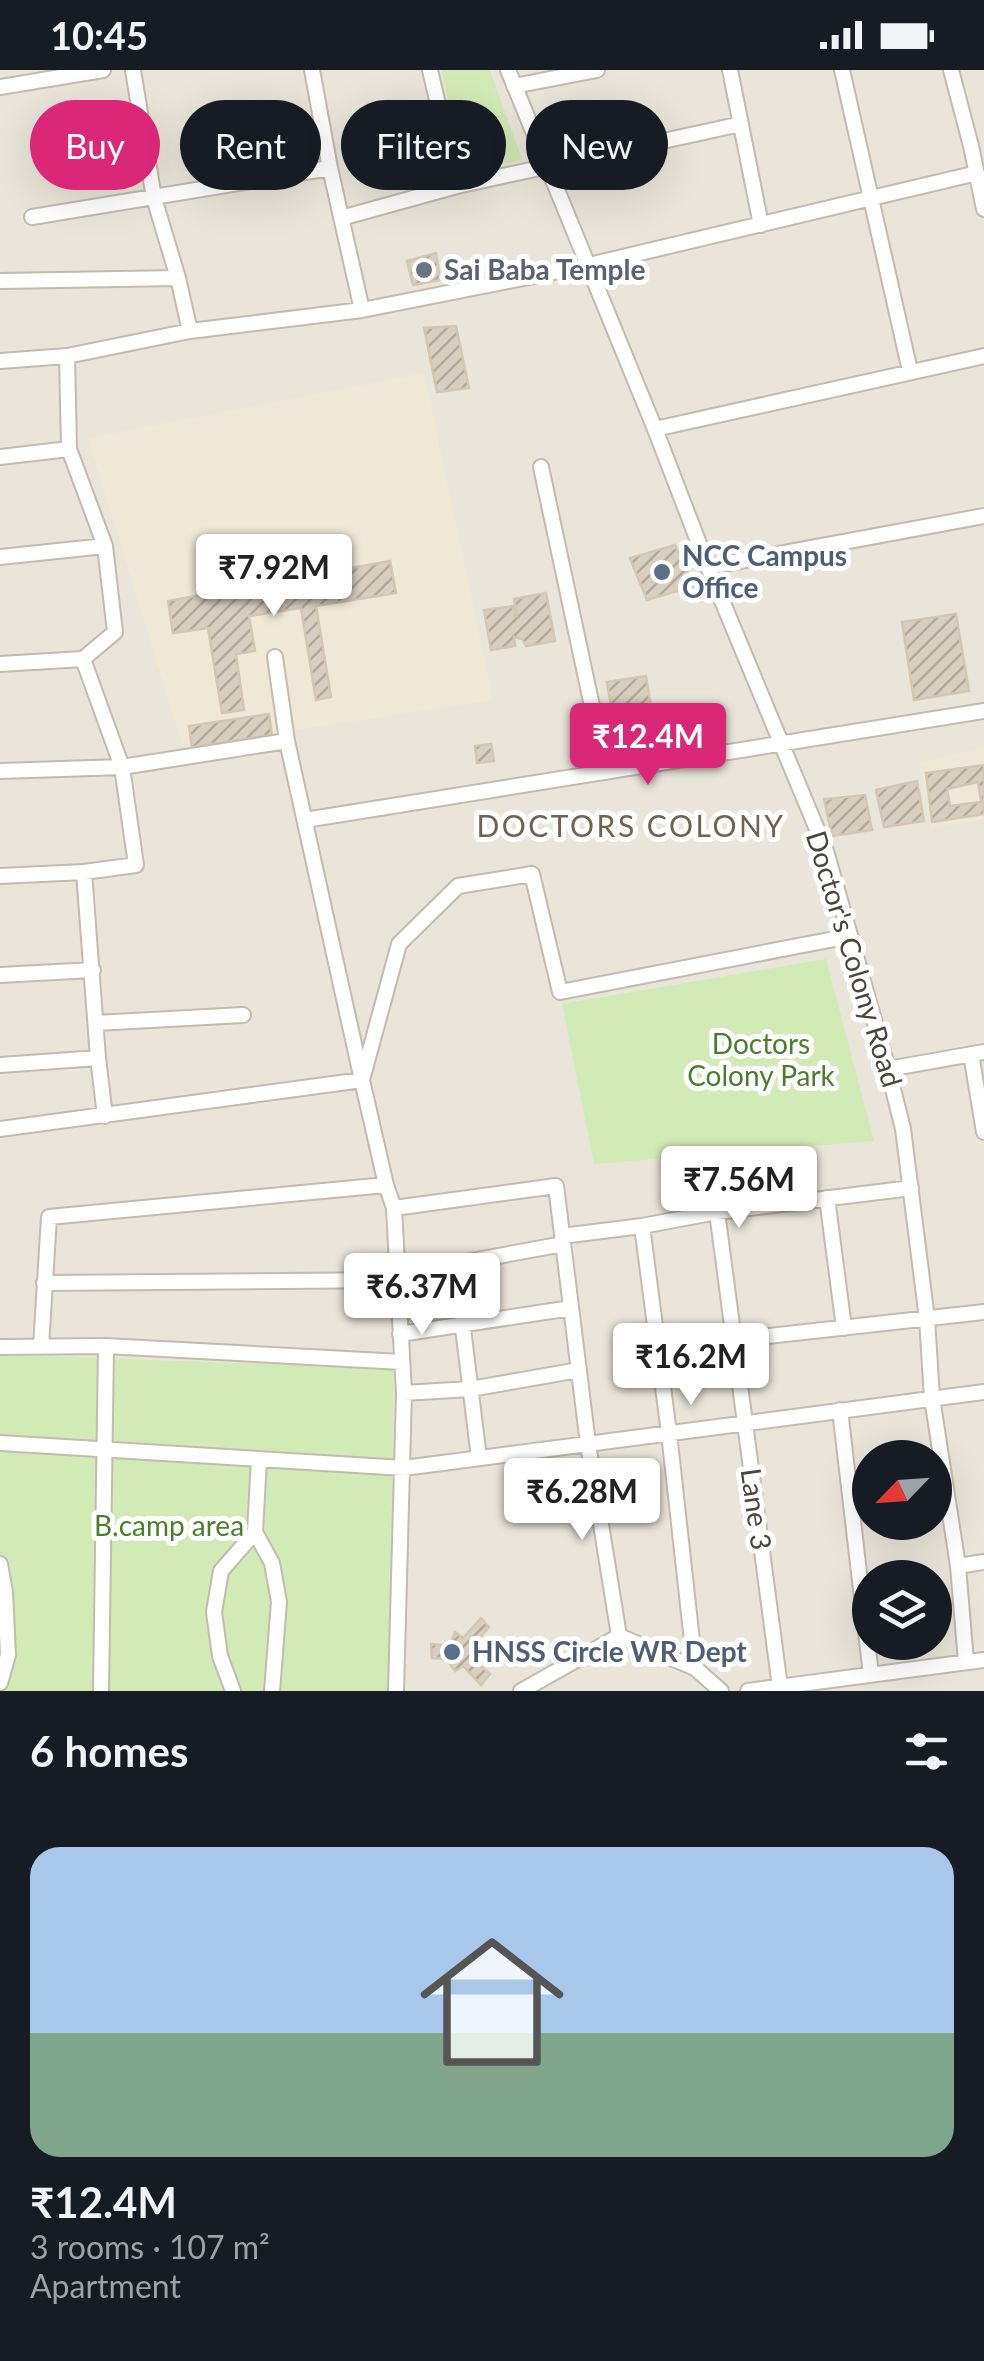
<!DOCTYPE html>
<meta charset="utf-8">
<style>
:root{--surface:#171b24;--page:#242831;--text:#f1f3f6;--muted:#9ea1a6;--accent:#db2777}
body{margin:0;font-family:Lato,sans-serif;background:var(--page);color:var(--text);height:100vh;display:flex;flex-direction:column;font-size:38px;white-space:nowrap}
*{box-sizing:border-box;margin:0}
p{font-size:32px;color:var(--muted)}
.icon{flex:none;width:55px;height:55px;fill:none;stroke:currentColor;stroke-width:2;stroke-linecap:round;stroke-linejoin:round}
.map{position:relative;height:1621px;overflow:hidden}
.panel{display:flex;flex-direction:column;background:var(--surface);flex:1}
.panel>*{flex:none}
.guide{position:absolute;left:30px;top:30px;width:925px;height:90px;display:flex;gap:20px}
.needle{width:65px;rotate:245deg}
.fabs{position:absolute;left:852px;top:1370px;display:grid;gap:20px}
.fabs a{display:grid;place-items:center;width:100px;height:100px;border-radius:50%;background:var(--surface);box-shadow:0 10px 40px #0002;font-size:50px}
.price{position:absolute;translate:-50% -85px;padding:0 22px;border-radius:10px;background:#fff;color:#222;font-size:32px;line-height:65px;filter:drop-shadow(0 2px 5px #0008)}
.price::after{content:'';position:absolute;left:50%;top:60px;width:30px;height:22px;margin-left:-15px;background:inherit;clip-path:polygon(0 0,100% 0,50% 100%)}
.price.active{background:var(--accent);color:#fff}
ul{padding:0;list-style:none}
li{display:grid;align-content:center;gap:20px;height:530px;padding:0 30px}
li span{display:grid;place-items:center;height:310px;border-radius:30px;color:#555}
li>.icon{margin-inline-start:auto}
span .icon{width:180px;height:180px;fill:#fffc;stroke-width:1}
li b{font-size:42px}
h2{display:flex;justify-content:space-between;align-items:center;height:120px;padding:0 30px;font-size:42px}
.pill{padding:0 35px;border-radius:45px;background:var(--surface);box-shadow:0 10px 40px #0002;font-size:35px;line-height:90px}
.pill.active{background:var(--accent);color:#fff}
.status{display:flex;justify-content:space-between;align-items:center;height:70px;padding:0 50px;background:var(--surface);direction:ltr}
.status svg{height:28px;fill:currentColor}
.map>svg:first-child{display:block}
.residential{fill:#eae5da;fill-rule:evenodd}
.education{fill:#efe8d6}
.park{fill:#d2eab5}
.building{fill:url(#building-hatch);stroke:#d3c7b4;stroke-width:2.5;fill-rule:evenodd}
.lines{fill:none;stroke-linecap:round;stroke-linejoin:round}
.street-casing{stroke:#c2bbae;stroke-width:18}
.street{stroke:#fff;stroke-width:14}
.worship-dot{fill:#6b7280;stroke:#fff;stroke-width:4}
.service-dot{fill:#5c6f8a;stroke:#fff;stroke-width:4}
.labels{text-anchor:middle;stroke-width:10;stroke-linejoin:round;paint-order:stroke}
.worship-label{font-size:28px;font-weight:bold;fill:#5b616d;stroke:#fff;text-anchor:start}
.service-label{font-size:28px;font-weight:bold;fill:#4e5e75;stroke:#fff;text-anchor:start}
.street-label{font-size:28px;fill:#4b4439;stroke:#fff}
.park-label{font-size:28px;fill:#4a7f2a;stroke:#fff}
.neighbourhood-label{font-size:30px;letter-spacing:2.5px;fill:#6e6250;stroke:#fff}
</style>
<div class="status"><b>10:45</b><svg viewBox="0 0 49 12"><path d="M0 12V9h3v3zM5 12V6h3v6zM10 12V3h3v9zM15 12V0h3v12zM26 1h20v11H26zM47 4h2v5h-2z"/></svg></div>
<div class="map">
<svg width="984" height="1621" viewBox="0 0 984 1621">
<defs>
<pattern id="building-hatch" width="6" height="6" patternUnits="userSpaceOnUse" patternTransform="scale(2.5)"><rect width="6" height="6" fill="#d8cfc1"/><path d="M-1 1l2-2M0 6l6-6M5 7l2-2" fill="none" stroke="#b1aa9e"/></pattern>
</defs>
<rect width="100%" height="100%" fill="#f6f3ec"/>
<!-- residential -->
<path class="residential" d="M0,0H984V1621H0ZM870,1388H935V1452H870ZM870,1508H935V1572H870Z"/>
<!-- education -->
<path class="education" d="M424,303L493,630L183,677L88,368Z
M984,677V749L931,759L919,693Z"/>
<!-- park -->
<path class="park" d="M442,0H490L522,90L463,102Z
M826,889L874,1071L594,1094L562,934Z
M0,1285L394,1298L389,1621H0Z"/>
<!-- building -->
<path class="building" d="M436,183L440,210L413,215L407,191Z
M456,256L469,318L437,322L424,258Z
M675,475L694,516L647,530L630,488Z
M390,491L396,523L316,536L331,627L316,630L301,538L249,546L255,581L236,584L244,640L222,643L208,558L173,563L168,531Z
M546,523L555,571L526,576L522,569L514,567L515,576L491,580L484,540L513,536L515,547L517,546L514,529Z
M956,544L969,621L914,630L902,552Z
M646,606L656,668L617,674L607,612Z
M269,644L272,665L192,677L189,656Z
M491,674L494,691L477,693L475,676Z
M984,695V744L932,752L926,703ZM978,712L981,732L950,736L947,719Z
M917,711L924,751L884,757L876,720Z
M865,725L872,760L832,766L824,729Z
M481,1548L489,1557L472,1577V1588L490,1604L481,1615L463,1596L455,1601L446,1589L432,1588L431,1574L450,1576L455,1562L463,1568Z"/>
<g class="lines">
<!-- street casing -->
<g class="street-casing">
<path id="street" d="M133,0L154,128L178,208L190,261
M312,0L330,98L362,240
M430,0L457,116
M508,0L655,359L708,497L826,781L888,999L903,1059L927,1249L932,1328L958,1496L966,1592
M730,0L761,155
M842,0L910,301
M951,0L971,76L984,139
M514,16L597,0
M0,17L103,0
M32,147L330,98
M341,148L457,116L741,54
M0,211L178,208
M0,291L67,286L190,261L362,240L589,195L977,103
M655,359L984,286
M0,387L69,379
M541,397L606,702
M0,487L105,476
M708,497L984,446
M275,587L287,671L362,1010L386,1115L394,1138L404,1323L396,1621
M0,594L83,589
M0,701L122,697L287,671
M305,750L984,641
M84,802L98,988L105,1046
M0,806L84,802L136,795L122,697L83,589L115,562L105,476L69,379L67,286
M0,905L93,900
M96,953L243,945
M971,984L984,1062
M0,995L98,988
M888,999L984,982
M0,1059L362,1010L399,874L458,816L532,804L560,922L850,866
M827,1128L844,1258
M394,1138L556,1116L588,1374L619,1566
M717,1142L780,1617
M642,1156L669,1363L695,1598
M562,1166L642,1156L717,1142L911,1118
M455,1194L479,1388
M44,1213L397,1210L455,1194L563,1174
M400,1264L571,1238
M733,1270L984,1242
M0,1277L106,1276L402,1292
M41,1277L49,1147L386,1115
M404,1323L470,1319L579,1300
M840,1340L871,1605
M0,1373L404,1398L984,1322
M259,1389L255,1462L272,1493L279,1532L272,1621
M0,1494L5,1522L8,1585L0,1613
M958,1496L984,1492
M619,1566L695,1598L721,1621
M101,1621L106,1276
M233,1621L220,1586L214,1542L221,1501L255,1462
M521,1621L619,1566
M748,1621L984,1590"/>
</g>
<!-- street -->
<use href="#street" class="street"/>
</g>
<!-- markers -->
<circle class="worship-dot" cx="424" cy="200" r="10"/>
<g class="service-dot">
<circle cx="662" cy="502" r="10"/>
<circle cx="452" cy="1582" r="10"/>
</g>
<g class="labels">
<!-- worship labels -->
<g class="worship-label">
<text x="444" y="210">Sai Baba Temple</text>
</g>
<!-- service labels -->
<g class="service-label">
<text x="682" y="496">NCC Campus<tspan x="682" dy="32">Office</tspan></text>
<text x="472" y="1592">HNSS Circle WR Dept</text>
</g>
<!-- street labels -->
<g class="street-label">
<text transform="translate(854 889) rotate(73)" y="10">Doctor's Colony Road</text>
<text transform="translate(756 1439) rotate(82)" y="10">Lane 3</text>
</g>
<!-- park labels -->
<g class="park-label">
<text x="761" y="984">Doctors<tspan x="761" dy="32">Colony Park</tspan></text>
<text x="169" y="1466">B.camp area</text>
</g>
<!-- neighbourhood labels -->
<g class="neighbourhood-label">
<text x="631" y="767">DOCTORS COLONY</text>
</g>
</g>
</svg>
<div class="fabs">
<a><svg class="needle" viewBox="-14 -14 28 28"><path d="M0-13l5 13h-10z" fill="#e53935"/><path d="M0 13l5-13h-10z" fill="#9ea1a6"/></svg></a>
<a><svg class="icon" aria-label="layers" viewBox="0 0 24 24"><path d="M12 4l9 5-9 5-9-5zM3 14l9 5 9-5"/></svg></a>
</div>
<b class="price" style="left:274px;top:549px">₹7.92M</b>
<b class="price active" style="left:648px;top:718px">₹12.4M</b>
<b class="price" style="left:739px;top:1161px">₹7.56M</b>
<b class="price" style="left:422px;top:1268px">₹6.37M</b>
<b class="price" style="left:691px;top:1338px">₹16.2M</b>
<b class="price" style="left:582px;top:1473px">₹6.28M</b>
<div class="guide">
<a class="pill active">Buy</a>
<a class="pill">Rent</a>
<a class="pill">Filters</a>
<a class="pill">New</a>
</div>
</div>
<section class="panel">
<h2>6 homes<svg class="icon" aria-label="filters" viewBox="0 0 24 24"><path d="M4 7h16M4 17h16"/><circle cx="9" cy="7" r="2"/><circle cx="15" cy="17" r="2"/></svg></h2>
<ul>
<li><span style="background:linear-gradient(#a9c7e8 60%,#7fa58c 0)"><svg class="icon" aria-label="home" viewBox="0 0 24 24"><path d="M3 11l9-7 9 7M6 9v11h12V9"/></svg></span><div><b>₹12.4M</b><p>3 rooms · 107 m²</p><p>Apartment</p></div></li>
</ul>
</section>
